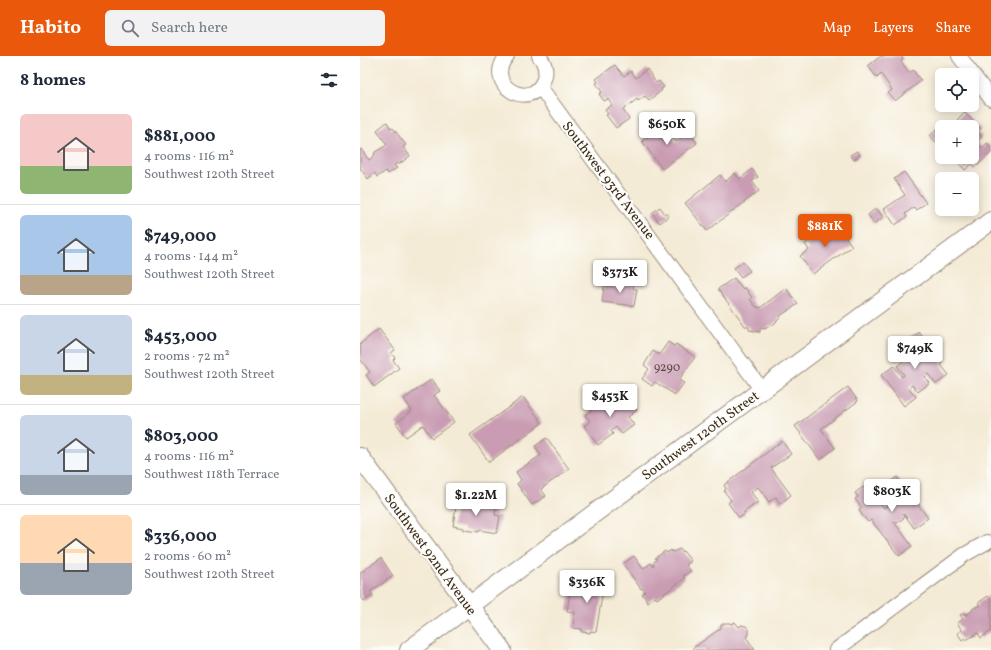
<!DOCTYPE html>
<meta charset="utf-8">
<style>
:root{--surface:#fff;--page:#f2f2f3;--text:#1f2937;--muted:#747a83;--line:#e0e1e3;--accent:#ea580c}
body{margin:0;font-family:Vollkorn,serif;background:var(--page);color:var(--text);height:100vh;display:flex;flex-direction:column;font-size:15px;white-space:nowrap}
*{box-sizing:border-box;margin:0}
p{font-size:13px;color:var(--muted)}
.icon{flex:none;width:22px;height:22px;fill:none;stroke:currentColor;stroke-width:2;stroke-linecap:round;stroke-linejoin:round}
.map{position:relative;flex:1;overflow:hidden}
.details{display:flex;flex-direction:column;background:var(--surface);width:360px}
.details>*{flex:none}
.controls{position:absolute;left:575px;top:12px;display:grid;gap:8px}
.controls a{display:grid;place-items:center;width:44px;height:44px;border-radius:6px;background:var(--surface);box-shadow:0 2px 10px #0003;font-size:20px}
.price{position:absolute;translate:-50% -34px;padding:0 9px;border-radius:4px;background:#fff;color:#222;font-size:13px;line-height:26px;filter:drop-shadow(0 1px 2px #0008)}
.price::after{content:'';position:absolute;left:50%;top:24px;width:12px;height:9px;margin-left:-6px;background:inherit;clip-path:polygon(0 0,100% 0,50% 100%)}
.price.on{background:var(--accent);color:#fff}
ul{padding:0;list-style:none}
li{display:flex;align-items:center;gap:12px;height:100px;padding:0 20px}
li+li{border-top:1px solid var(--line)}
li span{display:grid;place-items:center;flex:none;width:112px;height:80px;border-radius:6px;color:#555}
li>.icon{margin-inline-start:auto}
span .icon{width:48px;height:48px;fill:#fffc;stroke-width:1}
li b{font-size:17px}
h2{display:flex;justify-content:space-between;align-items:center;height:48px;padding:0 20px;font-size:17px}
header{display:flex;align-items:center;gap:24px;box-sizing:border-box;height:56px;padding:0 20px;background:var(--accent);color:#fff}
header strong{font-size:19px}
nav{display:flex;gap:22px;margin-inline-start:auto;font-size:14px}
.search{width:280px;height:36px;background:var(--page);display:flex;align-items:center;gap:10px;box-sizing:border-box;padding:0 14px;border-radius:6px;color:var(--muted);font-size:15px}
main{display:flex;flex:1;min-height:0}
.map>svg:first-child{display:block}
.building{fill:#c99cb3}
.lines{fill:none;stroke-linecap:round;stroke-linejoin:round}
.minor-casing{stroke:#988a7a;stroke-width:16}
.tertiary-casing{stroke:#988a7a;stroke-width:20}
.minor{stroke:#fff;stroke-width:14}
.tertiary{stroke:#fff;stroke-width:18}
.labels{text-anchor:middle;stroke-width:4;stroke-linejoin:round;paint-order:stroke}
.number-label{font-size:12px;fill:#5e4643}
.street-label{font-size:14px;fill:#3b2a1e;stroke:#fdfcf7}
</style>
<header>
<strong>Habito</strong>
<div class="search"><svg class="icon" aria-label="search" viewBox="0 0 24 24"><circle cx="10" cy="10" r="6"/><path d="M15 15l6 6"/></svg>Search here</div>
<nav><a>Map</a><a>Layers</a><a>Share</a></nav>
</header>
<main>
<section class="details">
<h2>8 homes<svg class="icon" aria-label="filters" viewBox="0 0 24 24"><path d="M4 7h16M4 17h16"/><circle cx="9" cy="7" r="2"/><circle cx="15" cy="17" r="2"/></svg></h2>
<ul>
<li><span style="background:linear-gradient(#f6c9c9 65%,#8fb573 0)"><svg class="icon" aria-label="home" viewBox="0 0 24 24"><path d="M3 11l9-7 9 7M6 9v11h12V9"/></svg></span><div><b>$881,000</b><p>4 rooms · 116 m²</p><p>Southwest 120th Street</p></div></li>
<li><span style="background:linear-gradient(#a9c7e8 75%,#b9a48a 0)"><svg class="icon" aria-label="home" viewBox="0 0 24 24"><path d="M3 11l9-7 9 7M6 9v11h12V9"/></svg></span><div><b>$749,000</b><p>4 rooms · 144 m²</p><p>Southwest 120th Street</p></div></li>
<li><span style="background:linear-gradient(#c9d6e8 75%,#c2b280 0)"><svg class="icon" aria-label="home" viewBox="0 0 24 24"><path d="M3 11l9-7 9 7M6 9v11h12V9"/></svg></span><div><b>$453,000</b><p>2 rooms · 72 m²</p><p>Southwest 120th Street</p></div></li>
<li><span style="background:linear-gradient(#c9d6e8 75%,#9aa5b1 0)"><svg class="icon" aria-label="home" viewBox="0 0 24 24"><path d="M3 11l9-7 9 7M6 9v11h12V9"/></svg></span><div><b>$803,000</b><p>4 rooms · 116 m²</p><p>Southwest 118th Terrace</p></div></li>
<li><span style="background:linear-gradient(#ffd9b3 60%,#9aa5b1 0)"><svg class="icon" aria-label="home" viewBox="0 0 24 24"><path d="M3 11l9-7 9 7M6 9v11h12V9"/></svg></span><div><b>$336,000</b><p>2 rooms · 60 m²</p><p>Southwest 120th Street</p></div></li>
</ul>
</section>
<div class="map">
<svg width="631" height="594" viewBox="0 0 631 594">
<rect width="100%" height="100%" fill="#fdfcf7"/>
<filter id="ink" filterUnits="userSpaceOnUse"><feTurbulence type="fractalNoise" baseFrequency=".025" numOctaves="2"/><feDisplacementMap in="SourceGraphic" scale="8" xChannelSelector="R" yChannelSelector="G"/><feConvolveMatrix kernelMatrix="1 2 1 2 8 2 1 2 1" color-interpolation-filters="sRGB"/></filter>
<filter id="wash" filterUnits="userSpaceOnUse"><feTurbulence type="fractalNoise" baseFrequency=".012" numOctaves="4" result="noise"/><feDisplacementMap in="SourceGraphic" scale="16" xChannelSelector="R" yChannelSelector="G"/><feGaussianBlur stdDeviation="0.9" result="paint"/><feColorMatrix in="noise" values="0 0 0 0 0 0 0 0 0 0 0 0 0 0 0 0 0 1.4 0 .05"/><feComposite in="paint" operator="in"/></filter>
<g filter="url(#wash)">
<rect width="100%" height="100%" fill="#f4ebd6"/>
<g id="blocks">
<!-- building -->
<path class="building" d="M521,0H541L543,3L541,5L549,17L553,14L561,25L535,45L528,37L532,34L521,18L517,22L508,10Z
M255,9L264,20L271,15L276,22L287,13L296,27L299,25L304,31L301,33L302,34L289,45L285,40L278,45L277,43L263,54L269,63L256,72L246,59L248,58L245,54L252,49L248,43L244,45L239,38L242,36L236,27L238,26L236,23Z
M604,56L621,73L617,76L622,81L617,86L622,92L627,87L631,92V97L619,108L615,111L612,108L605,114L593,101H612V71H595L593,69Z
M27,66L31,73L33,72L46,89L43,91L50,100L38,109L37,107L34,109L37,112L28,118L26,115L17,121L15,117L8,123L0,112V94L1,93L9,104L14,100L15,96L27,89L17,74Z
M304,69L316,86L329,76L337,87L302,113L282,85Z
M580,70L582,73V93L570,80Z
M497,95L500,99L494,104L490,99Z
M392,113L398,121L392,125L399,135L347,175L325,147L360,119L365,126L375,117L380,123Z
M544,116L566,147L556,154L554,151L545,158L547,161L535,169L524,153L545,139L534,123Z
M300,151L305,158L307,157L309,160L300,167L292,157Z
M516,152L523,161L514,168L508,159Z
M475,166L492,190L453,218L440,200L449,194L445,188Z
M383,206L390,215L381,221L374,212Z
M374,222L383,233L385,231L392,242L390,243L395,250L400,252L426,232L438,248L420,260L421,261L412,270L411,269L405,273L400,272V276L389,274V271L385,270L358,233Z
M259,225L274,227L273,233H277L274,250L242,246L244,230H252Z
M19,273L35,294L31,297L35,302L33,304L39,312L14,331L6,319L10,316L0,303V288Z
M559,276L582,308L581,309L589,319L576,328L568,318L565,321L570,327L558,336L552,329L549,332L556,341L544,350L521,319L534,310L542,321L544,319L537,310L550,300L557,309L559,307L544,288Z
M308,286L314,290L316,288L335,301L319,324L324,327L315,339L295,326L292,330L282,323L289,313L284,309L293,295L299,299Z
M72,323L80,335L74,339L94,366L72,382L63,369L46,381L36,367L52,355L44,343Z
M488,331L498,345L461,373L475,392L460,404L435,370Z
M254,337L258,342L264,337L277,354L268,361L274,369L262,378L256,371L251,375L253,378L238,389L224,370L230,365L225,359Z
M163,341L182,367L129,406L110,379Z
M187,382L209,413L181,433L186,440L172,449L157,428L161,424L156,416L181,399L175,390Z
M422,385L431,398L411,412L431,439L420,448L416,441L409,446L398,431L391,436L398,446L384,456L385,458L379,462L368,447L371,444L364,435L366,433L364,429Z
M537,421L568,462L554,472L544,458L543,459L545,461L537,467L535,465L534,466L552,490L539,500L511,464L508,466L502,459L499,454L502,452L495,443L498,441L495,437L503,431L506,434L509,432L524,452L534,445L524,431Z
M97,443L107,444V446L136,451L135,459L140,460L137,477L119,474V476L104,474V472L93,470Z
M320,493L322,496L323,495L331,505L326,509L331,515L323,520L325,522L297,543L295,541L288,546L282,538L285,536L282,532L281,533L263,508L274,500L283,513L291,507L293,510L294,509V506L297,503L295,502L305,495L307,497L311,494L312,496Z
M21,502L33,520L10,536L13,539L4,545L0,539V517Z
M230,519L245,522L236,576L230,575V577L222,576V573L213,572L215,556L207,555L211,531L216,532L218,526L229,527Z
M628,540L631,544V566L630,567L631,569V575L621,582L618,577L606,584L605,582L602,584L597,577L602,574L597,567L603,563L600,559L604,557L606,559L613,554L612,553L620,549L618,547Z
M375,566L379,571L381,569L386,570L389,573V579L386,581L395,594H334L333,592L361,572V569L365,567H370L371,568Z"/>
</g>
</g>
<g filter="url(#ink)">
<use href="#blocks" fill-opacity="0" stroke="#988a7a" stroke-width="1"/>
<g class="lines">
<!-- minor casing -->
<g class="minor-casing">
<path id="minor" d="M147,0C122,29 172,57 184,23C187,15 185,7 179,0
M599,0L631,43
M180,31L402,334
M476,594L604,499L627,486"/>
</g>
<!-- tertiary casing -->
<g class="tertiary-casing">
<path id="tertiary" d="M0,401L142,594
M49,594L631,165"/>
</g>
<!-- minor -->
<use href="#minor" class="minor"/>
<!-- tertiary -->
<use href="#tertiary" class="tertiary"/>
</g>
</g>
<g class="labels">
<!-- number labels -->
<g class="number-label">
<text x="307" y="315">9290</text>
</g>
<!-- street labels -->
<g class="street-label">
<text transform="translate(249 124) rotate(53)" y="5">Southwest 93rd Avenue</text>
<text transform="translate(340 379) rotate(-36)" y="5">Southwest 120th Street</text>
<text transform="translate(71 498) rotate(54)" y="5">Southwest 92nd Avenue</text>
</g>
</g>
</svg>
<div class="controls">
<a><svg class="icon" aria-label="locate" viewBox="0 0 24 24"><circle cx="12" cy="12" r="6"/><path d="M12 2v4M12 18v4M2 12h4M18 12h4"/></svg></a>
<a>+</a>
<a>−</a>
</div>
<b class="price" style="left:307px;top:90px">$650K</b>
<b class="price on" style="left:465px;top:192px">$881K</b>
<b class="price" style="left:260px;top:238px">$373K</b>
<b class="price" style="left:555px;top:314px">$749K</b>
<b class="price" style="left:250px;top:362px">$453K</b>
<b class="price" style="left:532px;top:457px">$803K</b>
<b class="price" style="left:116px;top:461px">$1.22M</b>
<b class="price" style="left:227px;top:548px">$336K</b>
</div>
</main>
